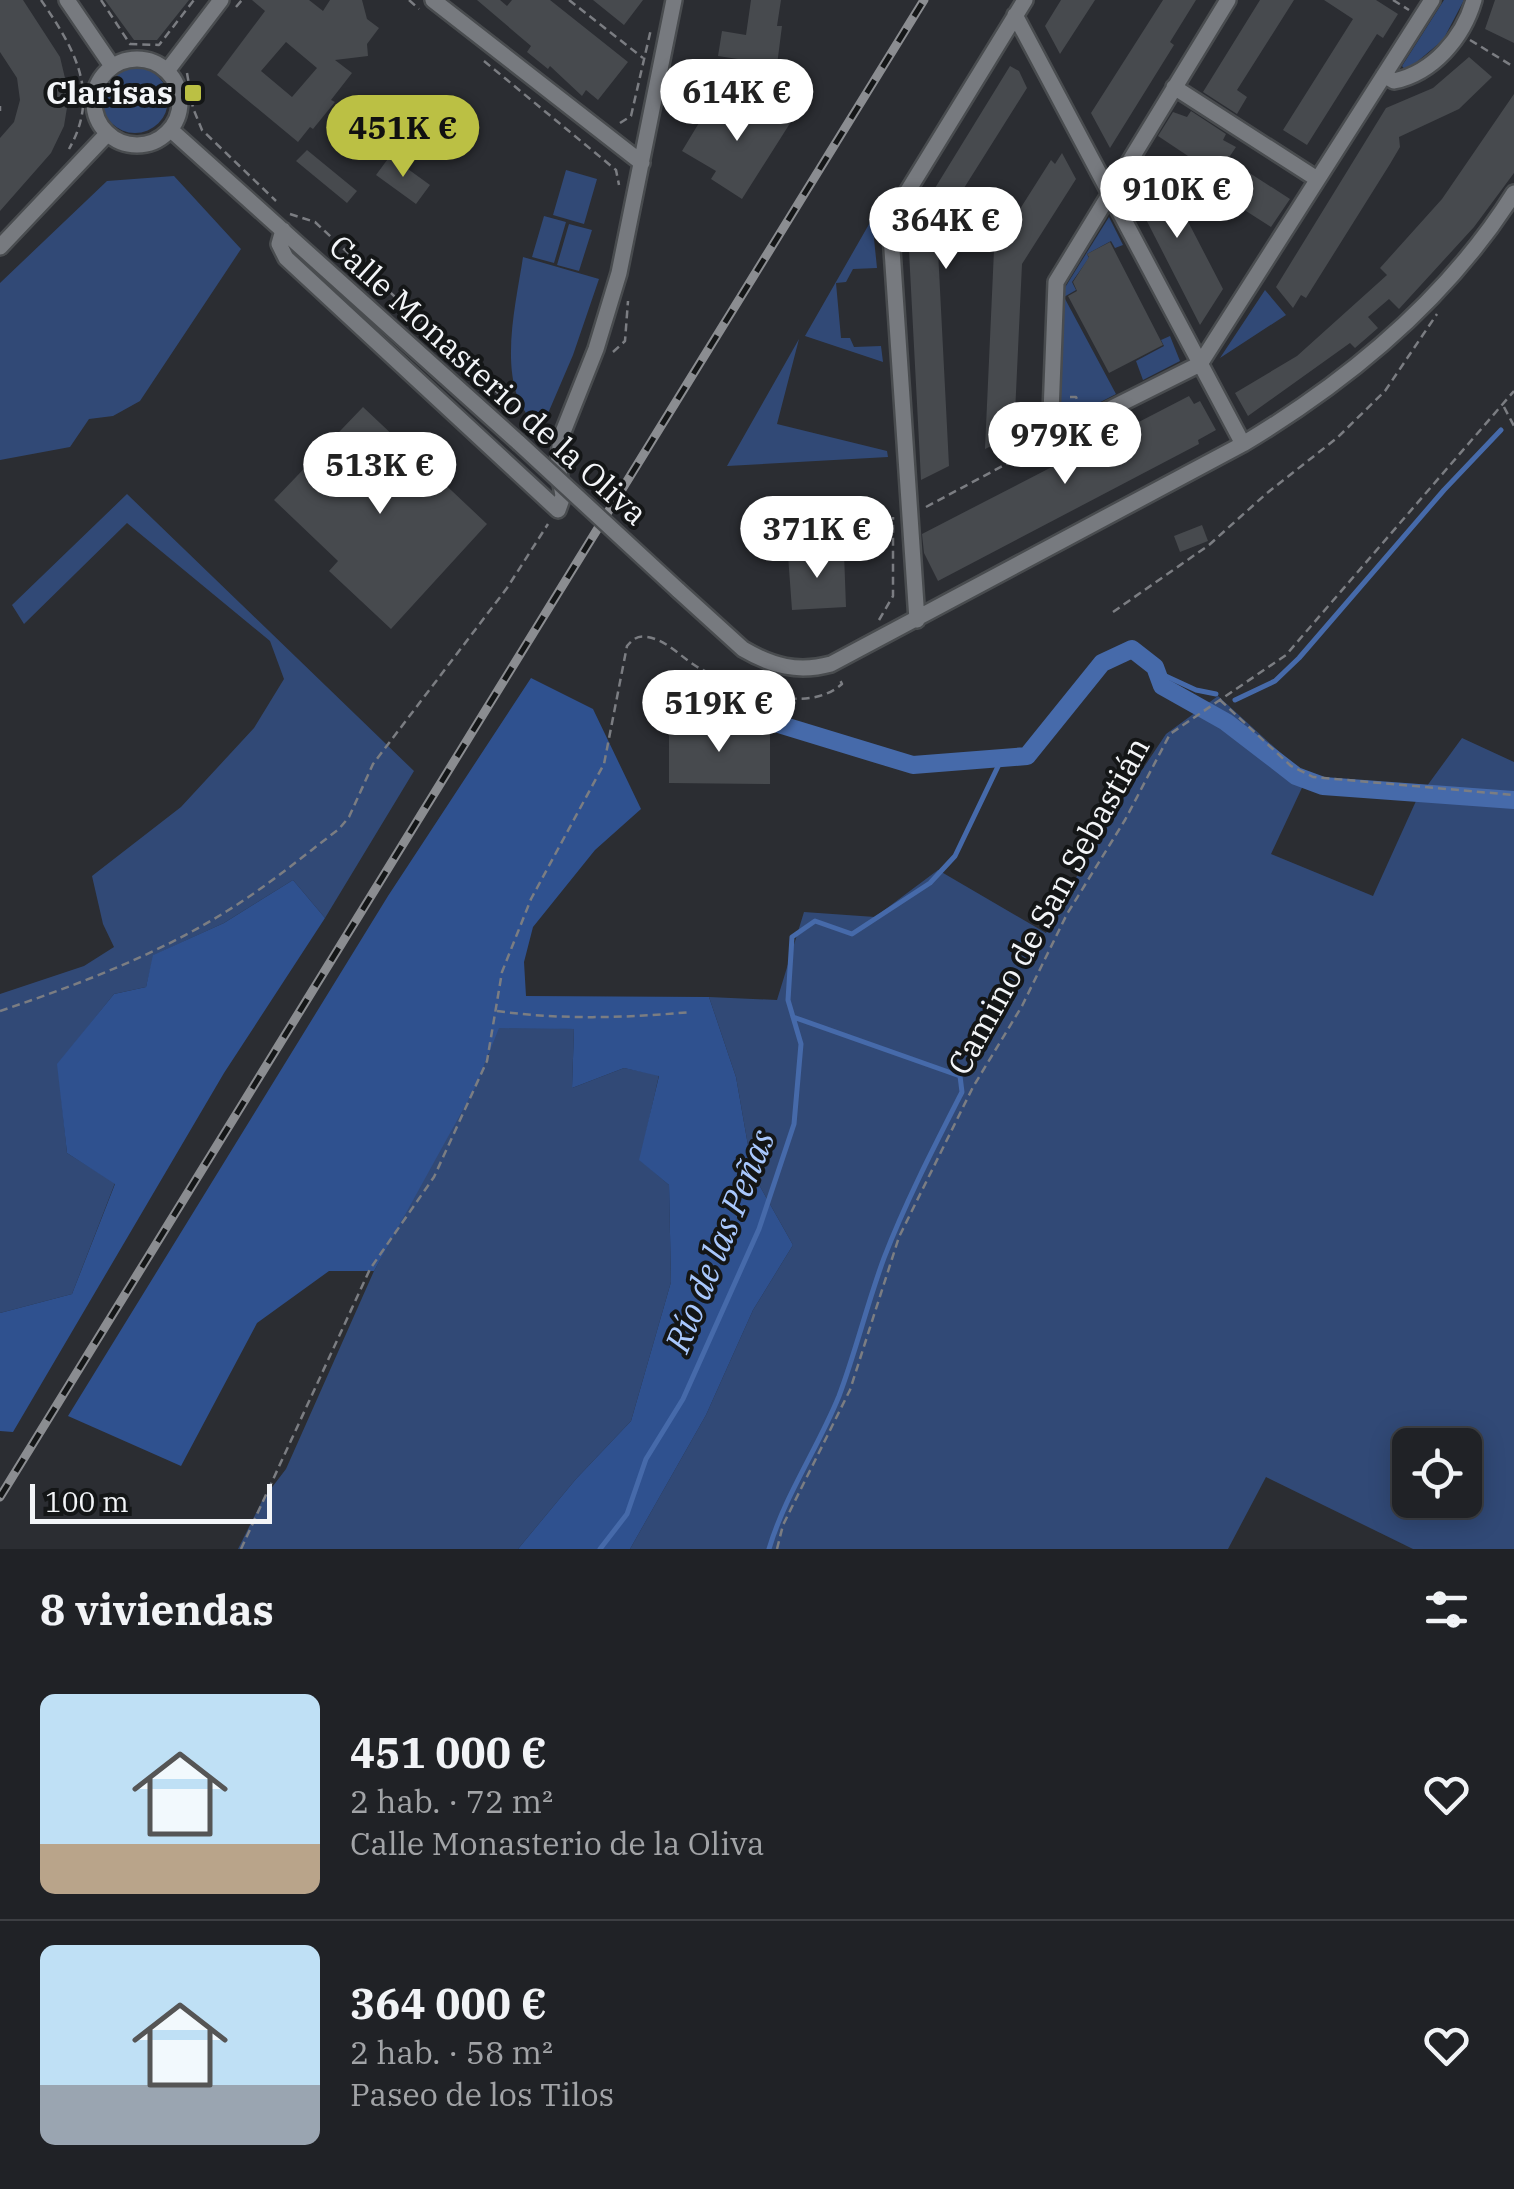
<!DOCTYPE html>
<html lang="es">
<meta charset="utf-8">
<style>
:root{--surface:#202226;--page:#282a2e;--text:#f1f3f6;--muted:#a2a4a7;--line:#3d3f43;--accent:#bbc044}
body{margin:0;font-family:"IBM Plex Serif",serif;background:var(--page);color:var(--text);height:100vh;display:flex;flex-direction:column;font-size:38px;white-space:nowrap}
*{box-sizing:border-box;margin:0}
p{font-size:32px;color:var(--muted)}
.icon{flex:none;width:55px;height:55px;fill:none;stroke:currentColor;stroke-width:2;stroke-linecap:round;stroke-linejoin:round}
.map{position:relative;height:1549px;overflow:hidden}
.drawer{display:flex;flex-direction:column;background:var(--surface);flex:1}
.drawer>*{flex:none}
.fabs{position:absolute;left:1392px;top:1428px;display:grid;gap:20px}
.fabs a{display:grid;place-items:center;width:90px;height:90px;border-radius:15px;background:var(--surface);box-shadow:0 5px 25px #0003,0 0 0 2px var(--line);font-size:50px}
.scale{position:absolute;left:30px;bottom:25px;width:242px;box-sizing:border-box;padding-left:10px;border:5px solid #f3f5f8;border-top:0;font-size:28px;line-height:35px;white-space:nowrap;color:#f3f5f8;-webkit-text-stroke:8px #141617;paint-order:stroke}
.price{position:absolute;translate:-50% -85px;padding:0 22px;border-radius:35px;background:#fff;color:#222;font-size:32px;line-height:65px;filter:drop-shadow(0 2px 5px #0008)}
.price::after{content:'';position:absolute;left:50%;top:60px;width:30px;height:22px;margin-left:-15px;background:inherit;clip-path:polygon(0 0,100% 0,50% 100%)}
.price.on{background:var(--accent);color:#111}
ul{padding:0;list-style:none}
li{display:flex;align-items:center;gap:30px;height:250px;padding:0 40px}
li+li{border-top:2px solid var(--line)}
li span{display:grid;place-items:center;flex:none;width:280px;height:200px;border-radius:15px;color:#555}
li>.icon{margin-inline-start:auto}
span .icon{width:120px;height:120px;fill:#fffc;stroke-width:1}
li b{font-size:42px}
h2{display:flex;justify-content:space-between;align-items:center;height:120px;padding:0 40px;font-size:42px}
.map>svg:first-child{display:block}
.green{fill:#314976;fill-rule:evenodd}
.forest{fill:#2f518f}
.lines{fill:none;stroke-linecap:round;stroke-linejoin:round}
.stream{stroke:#466aaa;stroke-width:5}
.canal{stroke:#466aaa;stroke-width:18}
.building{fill:#474a4e;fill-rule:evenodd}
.minor-casing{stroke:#494c4f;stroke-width:20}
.path{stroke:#7b7d82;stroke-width:2.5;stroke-dasharray:8 5;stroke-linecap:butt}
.minor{stroke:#777a7f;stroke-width:15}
.rail-casing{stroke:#8b8d91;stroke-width:9}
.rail{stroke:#141617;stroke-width:5;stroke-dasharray:15;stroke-linecap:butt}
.minor-bridge-casing{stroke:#494c4f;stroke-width:20;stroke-linecap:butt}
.minor-bridge{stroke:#777a7f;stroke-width:15}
.poi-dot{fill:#bbc044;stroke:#141617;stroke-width:4}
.labels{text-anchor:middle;stroke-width:8;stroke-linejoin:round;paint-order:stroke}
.poi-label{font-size:32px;font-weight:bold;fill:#f3f5f8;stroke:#141617;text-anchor:end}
.street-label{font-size:32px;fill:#f3f5f8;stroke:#141617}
.water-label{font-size:35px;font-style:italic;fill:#a9c8fe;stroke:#141617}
</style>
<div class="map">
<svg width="1514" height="1549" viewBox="0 0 1514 1549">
<rect width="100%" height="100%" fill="#2b2d32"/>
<!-- green -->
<path class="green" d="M1444,0H1464L1443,40L1406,71L1402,66Z
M102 100a33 33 0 1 1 66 0a33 33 0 1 1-66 0Z
M566,170L597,179L584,224L553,215Z
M174,176L241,249L140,401L113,416L89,419L70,447L0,460V283L107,181Z
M544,216L566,222L554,263L532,257Z
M1109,217L1123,245L1115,248L1111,241L1087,254L1089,258L1072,282L1076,290L1064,297L1116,394L1060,423L1064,289Z
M872,219L877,268L853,269L846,282L836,283L841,338H850L854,347L881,346L883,362L805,336Z
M569,224L592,230L579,271L557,265Z
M523,257L599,279L573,355L546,418L531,419C496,381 516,304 523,257Z
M1265,290L1286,315L1220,358Z
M1170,336L1180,361L1143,380L1136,361L1164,346L1161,340Z
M799,339L777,424L887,451L888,457L727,466Z
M127,494L414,771L325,918L293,880L224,923L154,955L146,987L114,994L58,1064L67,1153L115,1183L72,1294L0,1313V994L84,966L114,947L103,924L92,876L181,807L254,728L284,679L270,641L127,523L24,624L12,605Z
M1218,696L1307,777L1271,854L1373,896L1416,801L1462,738L1514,762V1549H1413L1266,1477L1228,1549H630L706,1415L753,1310L793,1245L753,1174L736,1077L709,997L777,1000L804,912L875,917L938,870L1046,933L1102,830L1166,734ZM1410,1445H1465V1500H1410Z
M487,1024L574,1029L572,1088L624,1068L659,1075L640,1160L669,1185L671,1282L631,1421L576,1479L518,1549H238L263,1499L286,1469L374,1271L489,1056Z"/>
<!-- forest -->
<path class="forest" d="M531,678L593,709L641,809L595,850L533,927L524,962L526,996L709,997L736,1077L753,1174L793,1245L753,1310L706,1415L630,1549H518L576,1479L631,1421L671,1282L669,1185L639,1160L659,1076L624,1068L572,1088L574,1029L499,1028L476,1086L374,1271H329L257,1323L181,1466L68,1416L388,896Z
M293,880L325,918L224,1073L13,1432L0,1431V1313L72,1294L115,1184L67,1153L57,1064L114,994L146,987L153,955L224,923Z"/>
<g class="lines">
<!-- stream -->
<path class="stream" d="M1157,672L1196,690L1216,694
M1235,700L1275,681L1299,658L1444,490L1501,430
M600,1549L627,1514L646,1459L683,1399L759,1229L794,1124L801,1044L788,1000L792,937L815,921L852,934L930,883L955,856L1003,756
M769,1549C785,1495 818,1448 839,1396C856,1351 867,1304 884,1258C906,1201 934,1147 962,1092L960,1076L793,1017"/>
<!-- canal -->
<path class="canal" d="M775,723L913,765L1027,756L1102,663L1132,649L1155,667L1162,686L1226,722L1296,776L1323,786L1514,800"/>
</g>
<!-- building -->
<path class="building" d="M0,0H23L60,57L69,95L64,126L51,153L0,211V138L14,122L20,100L17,78L0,52Z
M105,0H189L157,40H134Z
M252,0H309L323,11L330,0H362L367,19L379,28L367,44L368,56L335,60L352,73L331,100L335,102L313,129L310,127L298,142L217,75L265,11ZM286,42L317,68L292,97L261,71Z
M477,0H500L507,6L512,0H550L628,62L598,100L586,90L582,96L550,66L548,69L527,52L531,46Z
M593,0H643L624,25Z
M751,0H781L777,26H782L777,65L718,56L722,31L746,35Z
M1061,0H1095L1060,54L1045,26Z
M1163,0H1196L1170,42L1174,45L1110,148L1091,113Z
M1260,0H1294L1237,90L1247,97L1237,114L1203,92Z
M1324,0H1376L1398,14L1383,38L1377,34L1307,145L1283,130L1353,19Z
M1495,0H1514V43L1485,29Z
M1469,57L1492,77L1459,109L1399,137L1400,147L1390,164L1306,298L1301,295L1293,308L1276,287L1386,108L1433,88Z
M1010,66L1019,71L1027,88L937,231L949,466L921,480L908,232Z
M1514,94V173L1474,227L1399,309L1389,299L1368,317L1378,328L1355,348L1350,343L1248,416L1235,393L1297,356L1387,275L1380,268L1442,199Z
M714,98L755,124L769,101L794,117L742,199L711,179L716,171L682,151Z
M1191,111L1226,134L1223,140L1236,147L1228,159L1290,199L1271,227L1210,188L1218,176L1158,136L1173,112L1187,117Z
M307,150L357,191L347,203L296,161Z
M1062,153L1076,179L1022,264L1014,435L985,449L994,250L1051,160L1055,164Z
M390,156L430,185L416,204L376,175Z
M1154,156L1223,289L1200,325L1132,192Z
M1110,242L1163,345L1109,373L1068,296L1077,291L1073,282L1089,257L1087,254Z
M1189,396L1194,404L1200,401L1216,430L1198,440L1199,444L938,581L924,553L922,534Z
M363,407L487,524L391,629L329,571L338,561L274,500Z
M1202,525L1208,541L1180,552L1174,536Z
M844,553L846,607L792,610L788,555Z
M669,726L770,727V784L669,783Z"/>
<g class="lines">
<!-- minor casing -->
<g class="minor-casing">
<path id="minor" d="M67,0L112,66
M433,0L642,163
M1228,0L1056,282L1050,439L1200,364L1432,0
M1015,15L1243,444
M94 102a43 43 0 1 1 86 0a43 43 0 1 1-86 0Z
M167,71L221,0
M1384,75L1394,81C1433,73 1463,38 1474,0
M1174,87L1317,179
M171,130L519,443
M283,230L279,244L286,258L558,510L563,496L558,465L561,437L596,349L619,273L674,0
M0,247L107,134
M678,590L743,649C772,666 798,673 831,664L1243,444C1348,381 1448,298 1514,193
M917,620L890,220L1025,0"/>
</g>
<!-- path -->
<path class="path" d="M41,0C74,48 101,93 69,149
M101,0L130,44L159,45L194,0
M409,0L419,9
M569,0L643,58
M1393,0L1409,10
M236,7L242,0
M1470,40L1514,67
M484,61L616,170L619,185
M187,73L193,108L202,130L276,201
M0,106V111
M620,123L631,116L651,29
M290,214L315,222L530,423H547
M613,352L625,341L628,301
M1070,397H1076L1081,408
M1504,407L1514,426
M926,507L1038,447
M1113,612L1209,545L1267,493L1337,438L1385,391L1437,314
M879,620L893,596V517
M1220,700L1291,766L1313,777L1514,795
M0,1011C77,985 157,955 227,911C266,887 302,857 339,829L349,817L373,764L507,588L548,524
M497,1011C562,1020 626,1018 691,1012
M241,1549L370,1269L434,1177L487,1061L502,972L531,899L604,764L627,646C633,639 638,635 647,637C668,640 682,659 701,669C738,689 806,716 842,684L840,680
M777,1549L783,1525L850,1390L899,1237L973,1087L1022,1006L1067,914L1125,820L1170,734L1286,655L1514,391"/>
<!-- minor -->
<use href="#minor" class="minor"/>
<!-- rail casing -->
<g class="rail-casing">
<path id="rail" d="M0,1497L924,0"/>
</g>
<!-- rail -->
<use href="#rail" class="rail"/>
<!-- minor-bridge casing -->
<g class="minor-bridge-casing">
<path id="minor-bridge" d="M519,443L678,590"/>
</g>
<!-- minor-bridge -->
<use href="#minor-bridge" class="minor-bridge"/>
</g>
<!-- markers -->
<rect class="poi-dot" x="183" y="83" width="20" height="20" rx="5"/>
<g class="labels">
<!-- poi labels -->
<g class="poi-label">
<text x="173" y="104">Clarisas</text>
</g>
<!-- street labels -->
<g class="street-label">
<text transform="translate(488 380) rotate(42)" y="11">Calle Monasterio de la Oliva</text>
<text transform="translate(1049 906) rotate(-61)" y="11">Camino de San Sebastián</text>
</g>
<!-- water labels -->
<g class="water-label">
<text transform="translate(720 1241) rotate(-68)" y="12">Río de las Peñas</text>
</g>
</g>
</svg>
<div class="fabs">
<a><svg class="icon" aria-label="locate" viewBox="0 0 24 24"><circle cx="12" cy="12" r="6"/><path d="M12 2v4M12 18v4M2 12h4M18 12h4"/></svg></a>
</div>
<div class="scale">100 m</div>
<b class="price" style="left:737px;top:144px">614K €</b>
<b class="price on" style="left:403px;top:180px">451K €</b>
<b class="price" style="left:1177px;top:241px">910K €</b>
<b class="price" style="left:946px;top:272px">364K €</b>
<b class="price" style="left:1065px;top:487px">979K €</b>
<b class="price" style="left:380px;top:517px">513K €</b>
<b class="price" style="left:817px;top:581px">371K €</b>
<b class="price" style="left:719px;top:755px">519K €</b>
</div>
<section class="drawer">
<h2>8 viviendas<svg class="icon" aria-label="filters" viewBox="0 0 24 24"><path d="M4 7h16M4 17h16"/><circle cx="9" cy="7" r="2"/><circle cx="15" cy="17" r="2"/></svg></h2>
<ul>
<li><span style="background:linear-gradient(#bfe0f5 75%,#b9a48a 0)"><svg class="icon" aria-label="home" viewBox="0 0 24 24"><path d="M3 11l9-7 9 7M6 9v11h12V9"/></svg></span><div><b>451 000 €</b><p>2 hab. · 72 m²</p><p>Calle Monasterio de la Oliva</p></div><svg class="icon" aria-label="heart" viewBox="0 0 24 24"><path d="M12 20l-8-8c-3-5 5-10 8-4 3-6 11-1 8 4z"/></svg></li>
<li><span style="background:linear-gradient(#bfe0f5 70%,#9aa5b1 0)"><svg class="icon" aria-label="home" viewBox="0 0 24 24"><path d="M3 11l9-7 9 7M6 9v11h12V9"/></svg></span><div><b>364 000 €</b><p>2 hab. · 58 m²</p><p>Paseo de los Tilos</p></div><svg class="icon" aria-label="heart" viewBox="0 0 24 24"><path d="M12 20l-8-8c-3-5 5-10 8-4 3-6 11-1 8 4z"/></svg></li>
</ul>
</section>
